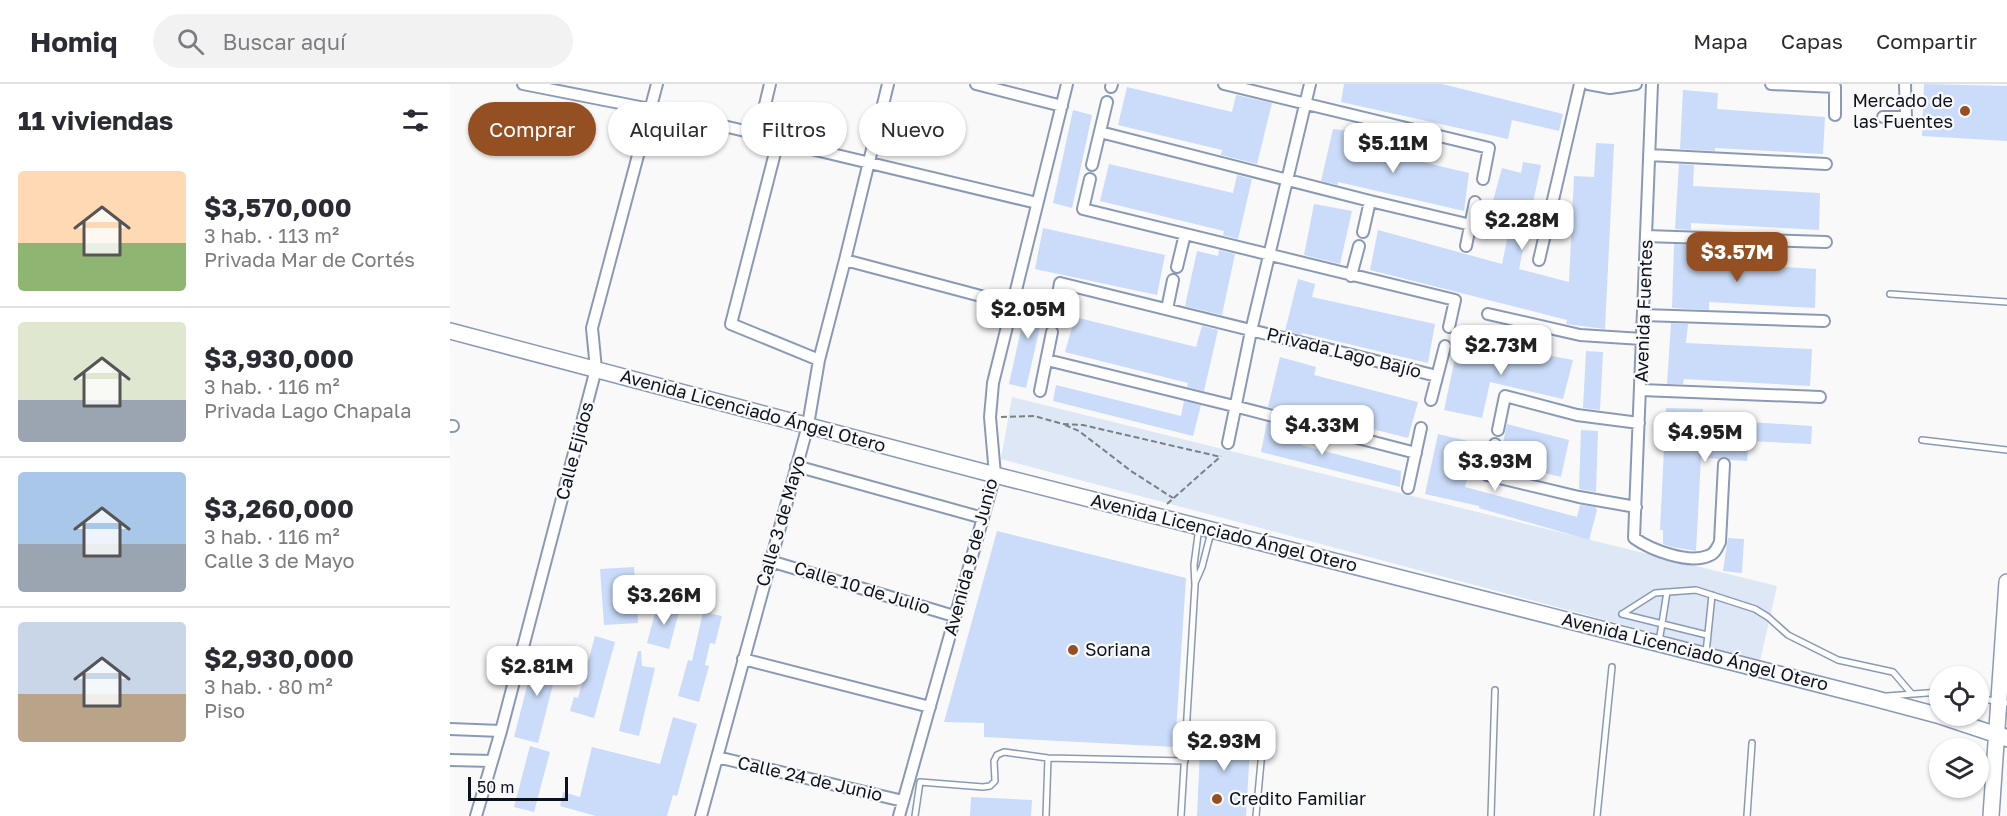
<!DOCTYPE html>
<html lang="es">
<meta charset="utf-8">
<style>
:root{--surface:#fff;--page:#f2f2f3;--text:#2b2b33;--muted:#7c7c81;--line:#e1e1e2;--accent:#945022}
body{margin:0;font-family:"Golos Text",sans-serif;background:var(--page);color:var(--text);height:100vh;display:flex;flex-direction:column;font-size:22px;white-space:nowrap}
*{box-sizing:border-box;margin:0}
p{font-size:20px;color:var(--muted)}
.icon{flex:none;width:33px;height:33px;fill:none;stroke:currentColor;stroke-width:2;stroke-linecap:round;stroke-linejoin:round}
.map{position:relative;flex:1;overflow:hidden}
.sheet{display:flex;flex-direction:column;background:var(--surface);width:450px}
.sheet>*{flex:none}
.top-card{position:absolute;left:18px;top:18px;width:570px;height:54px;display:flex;gap:12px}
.buttons{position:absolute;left:1479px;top:582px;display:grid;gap:12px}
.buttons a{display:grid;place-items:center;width:60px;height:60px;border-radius:50%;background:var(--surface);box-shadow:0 2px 4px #0004;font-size:30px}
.scale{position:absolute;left:18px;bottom:15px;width:100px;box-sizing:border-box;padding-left:6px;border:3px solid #0d131d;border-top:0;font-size:16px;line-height:21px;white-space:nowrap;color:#0d131d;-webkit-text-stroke:4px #f9f9f9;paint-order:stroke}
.price{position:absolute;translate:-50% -51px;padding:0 14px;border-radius:12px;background:#fff;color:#222;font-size:20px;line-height:39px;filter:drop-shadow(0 2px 3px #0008)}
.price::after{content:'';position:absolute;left:50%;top:36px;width:18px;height:14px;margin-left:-9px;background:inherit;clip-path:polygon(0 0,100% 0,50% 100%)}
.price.on{background:var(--accent);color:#fff}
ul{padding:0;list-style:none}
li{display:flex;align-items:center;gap:18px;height:150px;padding:0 18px}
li+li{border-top:2px solid var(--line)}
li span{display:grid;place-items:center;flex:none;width:168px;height:120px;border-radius:6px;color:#555}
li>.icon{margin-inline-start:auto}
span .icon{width:72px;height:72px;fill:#fffc;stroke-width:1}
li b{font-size:26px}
h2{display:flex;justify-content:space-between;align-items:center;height:72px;padding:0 18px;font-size:26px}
.pill{padding:0 21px;border-radius:27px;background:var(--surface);box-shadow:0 2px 4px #0004;font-size:21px;line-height:54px}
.pill.on{background:var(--accent);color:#fff}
header{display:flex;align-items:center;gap:36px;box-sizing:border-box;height:84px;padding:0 30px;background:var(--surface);border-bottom:2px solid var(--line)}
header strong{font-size:28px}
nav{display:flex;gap:33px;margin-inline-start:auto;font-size:21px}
.search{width:420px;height:54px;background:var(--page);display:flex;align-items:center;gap:15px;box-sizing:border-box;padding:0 21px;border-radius:33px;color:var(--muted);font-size:22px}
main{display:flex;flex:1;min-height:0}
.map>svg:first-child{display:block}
.green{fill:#dee7f5}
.building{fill:#cadcf9}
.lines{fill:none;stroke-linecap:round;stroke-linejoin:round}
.service-casing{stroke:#8a9ab5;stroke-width:8}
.minor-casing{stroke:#8a9ab5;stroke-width:14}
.secondary-casing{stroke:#8a9ab5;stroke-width:18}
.primary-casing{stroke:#8a9ab5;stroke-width:20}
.path{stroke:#7c8085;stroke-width:2;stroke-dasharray:6 3;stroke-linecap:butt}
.service{stroke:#fff;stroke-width:5}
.minor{stroke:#fff;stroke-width:10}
.secondary{stroke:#fff;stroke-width:15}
.primary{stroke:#fff;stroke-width:16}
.poi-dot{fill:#945022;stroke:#f9f9f9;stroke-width:2}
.labels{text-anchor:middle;stroke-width:4.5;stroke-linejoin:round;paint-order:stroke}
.poi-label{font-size:18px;fill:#0d131d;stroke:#f9f9f9;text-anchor:start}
.street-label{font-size:18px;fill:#0d131d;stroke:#f9f9f9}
</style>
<header>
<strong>Homiq</strong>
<div class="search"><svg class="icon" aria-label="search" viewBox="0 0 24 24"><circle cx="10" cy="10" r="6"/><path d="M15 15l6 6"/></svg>Buscar aquí</div>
<nav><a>Mapa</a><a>Capas</a><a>Compartir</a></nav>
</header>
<main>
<section class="sheet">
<h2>11 viviendas<svg class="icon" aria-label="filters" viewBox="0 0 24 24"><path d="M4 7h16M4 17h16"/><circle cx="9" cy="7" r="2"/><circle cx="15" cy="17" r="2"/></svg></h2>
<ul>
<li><span style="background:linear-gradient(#ffd9b3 60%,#8fb573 0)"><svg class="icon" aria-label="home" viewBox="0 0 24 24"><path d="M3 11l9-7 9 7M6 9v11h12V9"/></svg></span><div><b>$3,570,000</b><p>3 hab. · 113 m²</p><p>Privada Mar de Cortés</p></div></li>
<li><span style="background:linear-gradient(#dfe7d0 65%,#9aa5b1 0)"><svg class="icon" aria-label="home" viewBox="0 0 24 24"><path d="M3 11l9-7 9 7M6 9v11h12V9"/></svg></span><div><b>$3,930,000</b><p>3 hab. · 116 m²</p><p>Privada Lago Chapala</p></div></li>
<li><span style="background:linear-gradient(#a9c7e8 60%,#9aa5b1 0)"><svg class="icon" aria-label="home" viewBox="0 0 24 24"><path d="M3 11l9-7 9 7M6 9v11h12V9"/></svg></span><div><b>$3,260,000</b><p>3 hab. · 116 m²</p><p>Calle 3 de Mayo</p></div></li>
<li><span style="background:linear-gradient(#c9d6e8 60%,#b9a48a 0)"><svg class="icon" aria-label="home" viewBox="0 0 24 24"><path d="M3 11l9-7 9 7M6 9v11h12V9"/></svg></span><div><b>$2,930,000</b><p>3 hab. · 80 m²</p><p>Piso</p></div></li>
</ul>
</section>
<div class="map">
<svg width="1557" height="732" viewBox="0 0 1557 732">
<rect width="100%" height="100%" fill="#f9f9f9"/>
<!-- green -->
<path class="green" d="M562,313L1327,502L1310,577L551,375Z"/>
<!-- building -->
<path class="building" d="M894,0H992L1113,30L1109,47L1062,36L1058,55L891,18Z
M1474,0L1557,2V57L1472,52Z
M677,3L782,28L786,11L822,19L807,80L771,71L772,66L668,41Z
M1233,6L1268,9L1267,25L1375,33L1373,70L1265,64V67L1230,65Z
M623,26L642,31L622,124L603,119Z
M883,45L900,47L897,60L1019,89L1014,127L888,98V101L871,97Z
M1146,59L1164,60L1155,245L1116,240L1117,236L920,186L928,146L1052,180L1058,151L1035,146L1052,84L1071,89L1073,78L1091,81L1069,185L1119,198L1124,92L1144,93Z
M659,80L783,109L787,91L802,95L788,155L773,151L774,147L650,117Z
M1229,80L1244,81L1243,102L1370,109L1369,146L1241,139V146L1225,145Z
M864,120L902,127L890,180L854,171Z
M593,144L715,171L707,211L585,185Z
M1224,160L1241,161V167L1261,168L1260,178L1366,185L1365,224L1259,218V226L1222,224Z
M769,166L785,170L772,231L735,222L747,167L768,172Z
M848,195L865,200L862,213L985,240L978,279L852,249V251L835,247Z
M579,209L597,213L576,304L559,300Z
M625,233L746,263L752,242L768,246L754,307L737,303L738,299L615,268Z
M1221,239L1238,240L1236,259L1362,265L1360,302L1234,295L1233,300H1217Z
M1011,246L1029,251L1025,270L1057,277L1059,264L1123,276L1113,315L1040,298L1032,334L994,326Z
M1136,267L1153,268L1150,326L1133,324Z
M830,273L866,283L864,291L968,318L958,354L859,329L858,333L818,323Z
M606,301L731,332L734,317L751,321L743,352L603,317Z
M1216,324L1253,325V335L1362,342L1361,360L1299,357L1297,377L1280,376L1275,373L1269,375L1251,373L1246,467L1222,463L1213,460V446H1210Z
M817,338L854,348L851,361L951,387L950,403L811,368Z
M1057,340L1119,356L1111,393L1049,378Z
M1131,346L1148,347L1146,408L1129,405Z
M988,350L1026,359L1015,403L1127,433L1130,421L1145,423L1147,426L1139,456L1029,424V422L975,410Z
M547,447L736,494L725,663L534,653V639L494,638Z
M1278,454L1294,455L1292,489L1273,487Z
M184,483L188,539L154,541L150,485Z
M208,518L230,524L219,565L197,559Z
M253,528L272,532L265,560L260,559L255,581L259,582L249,618L228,612L238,576L242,577Z
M145,552L165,558L144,634L120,627L124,613L128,614Z
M86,567L110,573L88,659L64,653Z
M188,567H191L192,582L205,584L189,652L169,647Z
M223,633L247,640L227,712L223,711L217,732H146L110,722L113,708L130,713L142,663L210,680Z
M751,643L801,646L796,732H747Z
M80,662L100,668L84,728L64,723Z
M521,713L582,716L581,732H520Z"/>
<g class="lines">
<!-- service casing -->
<g class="service-casing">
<path id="service" d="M1440,210L1557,218
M1472,356L1557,366
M745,499L752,483L761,448
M1172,530L1205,509L1246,506L1305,525L1318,533L1338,551L1388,576L1443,588L1461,609
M1172,530L1257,551
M1209,558L1217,508
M1256,569L1262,511
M1437,612L1490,608
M1528,614L1557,619
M465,732L470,698L533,703L540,702L545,697L544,677L547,671L554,668L598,674L735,677
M596,732L598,674
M731,732L745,501L744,481L749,443
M806,732L813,656
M1041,732L1045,606
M1147,732L1162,583
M1297,732L1302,659"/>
</g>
<!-- minor casing -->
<g class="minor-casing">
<path id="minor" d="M73,0L200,25L308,50L328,57L587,119
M526,0L612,22
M774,0L1039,64L1033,95
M1138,0L1160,4L1186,0
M1202,0L1184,454C1201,466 1238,480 1258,472C1265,470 1267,464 1270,458L1274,380
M1321,0L1385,3V31
M661,3L662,0
M1433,33H1456L1455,0
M650,48L920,117L1021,141
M308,50L320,0
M328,57L281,240L369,276
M1199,71L1376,80
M642,81L657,18
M640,95L633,125L1005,216L999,243
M913,148L920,117
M1196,152L1376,158
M1016,162L1025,118
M395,176L561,220
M1089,176L1130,0
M727,183L735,150
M901,192L909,162
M717,225L723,196
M1038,230L1130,251L1192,255
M1193,231L1374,237
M604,232L610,199L987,292
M597,276L784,322L966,369
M1191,306L1370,313
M590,307L602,248
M981,316L995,262
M0,342H3
M1048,346L1055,312L1127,331L1189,339
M778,359L801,247L860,0
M1045,360L1037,391L1129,413L1186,423
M346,382L533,434
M958,404L971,344
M320,477L504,532
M293,575L480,623
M0,645L51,647
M267,673L453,717
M0,676L42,677
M26,732L51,647L146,285L142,244L207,0
M251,732L358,341L369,276L395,176L438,0
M449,732L545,391L540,333L543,299L617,0"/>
</g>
<!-- secondary casing -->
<g class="secondary-casing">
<path id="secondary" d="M0,247L545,391L1423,614L1487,631L1547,651
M1541,732L1557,498"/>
</g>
<!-- primary casing -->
<g class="primary-casing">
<path id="primary" d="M1547,651L1557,654"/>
</g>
<!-- path -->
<path class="path" d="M551,333L584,332L613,340L633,341L771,373
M615,341L629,347L681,387L723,414
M717,420L771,372"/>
<!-- service -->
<use href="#service" class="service"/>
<!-- minor -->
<use href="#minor" class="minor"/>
<!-- secondary -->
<use href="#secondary" class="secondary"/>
<!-- primary -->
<use href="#primary" class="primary"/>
</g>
<!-- markers -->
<g class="poi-dot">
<circle cx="1515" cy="27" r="6"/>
<circle cx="623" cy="566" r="6"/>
<circle cx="767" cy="715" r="6"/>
</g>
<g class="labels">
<!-- poi labels -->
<g class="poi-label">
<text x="1503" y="23" text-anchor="end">Mercado de<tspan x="1503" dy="21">las Fuentes</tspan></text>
<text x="635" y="572">Soriana</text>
<text x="779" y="721">Credito Familiar</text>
</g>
<!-- street labels -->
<g class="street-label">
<text transform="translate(1194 227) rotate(-88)" y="6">Avenida Fuentes</text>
<text transform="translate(894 269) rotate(14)" y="6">Privada Lago Bajío</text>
<text transform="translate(303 327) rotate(15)" y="6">Avenida Licenciado Ángel Otero</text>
<text transform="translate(125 367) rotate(-75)" y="6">Calle Ejidos</text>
<text transform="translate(331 437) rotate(-74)" y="6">Calle 3 de Mayo</text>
<text transform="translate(774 449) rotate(14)" y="6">Avenida Licenciado Ángel Otero</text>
<text transform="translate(521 473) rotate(-75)" y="6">Avenida 9 de Junio</text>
<text transform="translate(412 504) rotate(17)" y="6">Calle 10 de Julio</text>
<text transform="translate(1245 568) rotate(14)" y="6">Avenida Licenciado Ángel Otero</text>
<text transform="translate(360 695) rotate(13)" y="6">Calle 24 de Junio</text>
</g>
</g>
</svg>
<div class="buttons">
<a><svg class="icon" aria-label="locate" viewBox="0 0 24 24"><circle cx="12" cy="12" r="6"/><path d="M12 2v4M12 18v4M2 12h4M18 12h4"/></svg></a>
<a><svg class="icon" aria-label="layers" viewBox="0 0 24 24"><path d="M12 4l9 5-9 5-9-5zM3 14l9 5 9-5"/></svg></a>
</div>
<div class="scale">50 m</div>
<b class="price" style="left:943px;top:90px">$5.11M</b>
<b class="price" style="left:1072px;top:167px">$2.28M</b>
<b class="price on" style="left:1287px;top:199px">$3.57M</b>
<b class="price" style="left:578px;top:256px">$2.05M</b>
<b class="price" style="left:1051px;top:292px">$2.73M</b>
<b class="price" style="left:872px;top:372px">$4.33M</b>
<b class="price" style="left:1255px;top:379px">$4.95M</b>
<b class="price" style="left:1045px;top:408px">$3.93M</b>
<b class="price" style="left:214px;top:542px">$3.26M</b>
<b class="price" style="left:87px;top:613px">$2.81M</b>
<b class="price" style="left:774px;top:688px">$2.93M</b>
<div class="top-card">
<a class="pill on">Comprar</a>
<a class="pill">Alquilar</a>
<a class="pill">Filtros</a>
<a class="pill">Nuevo</a>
</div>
</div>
</main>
